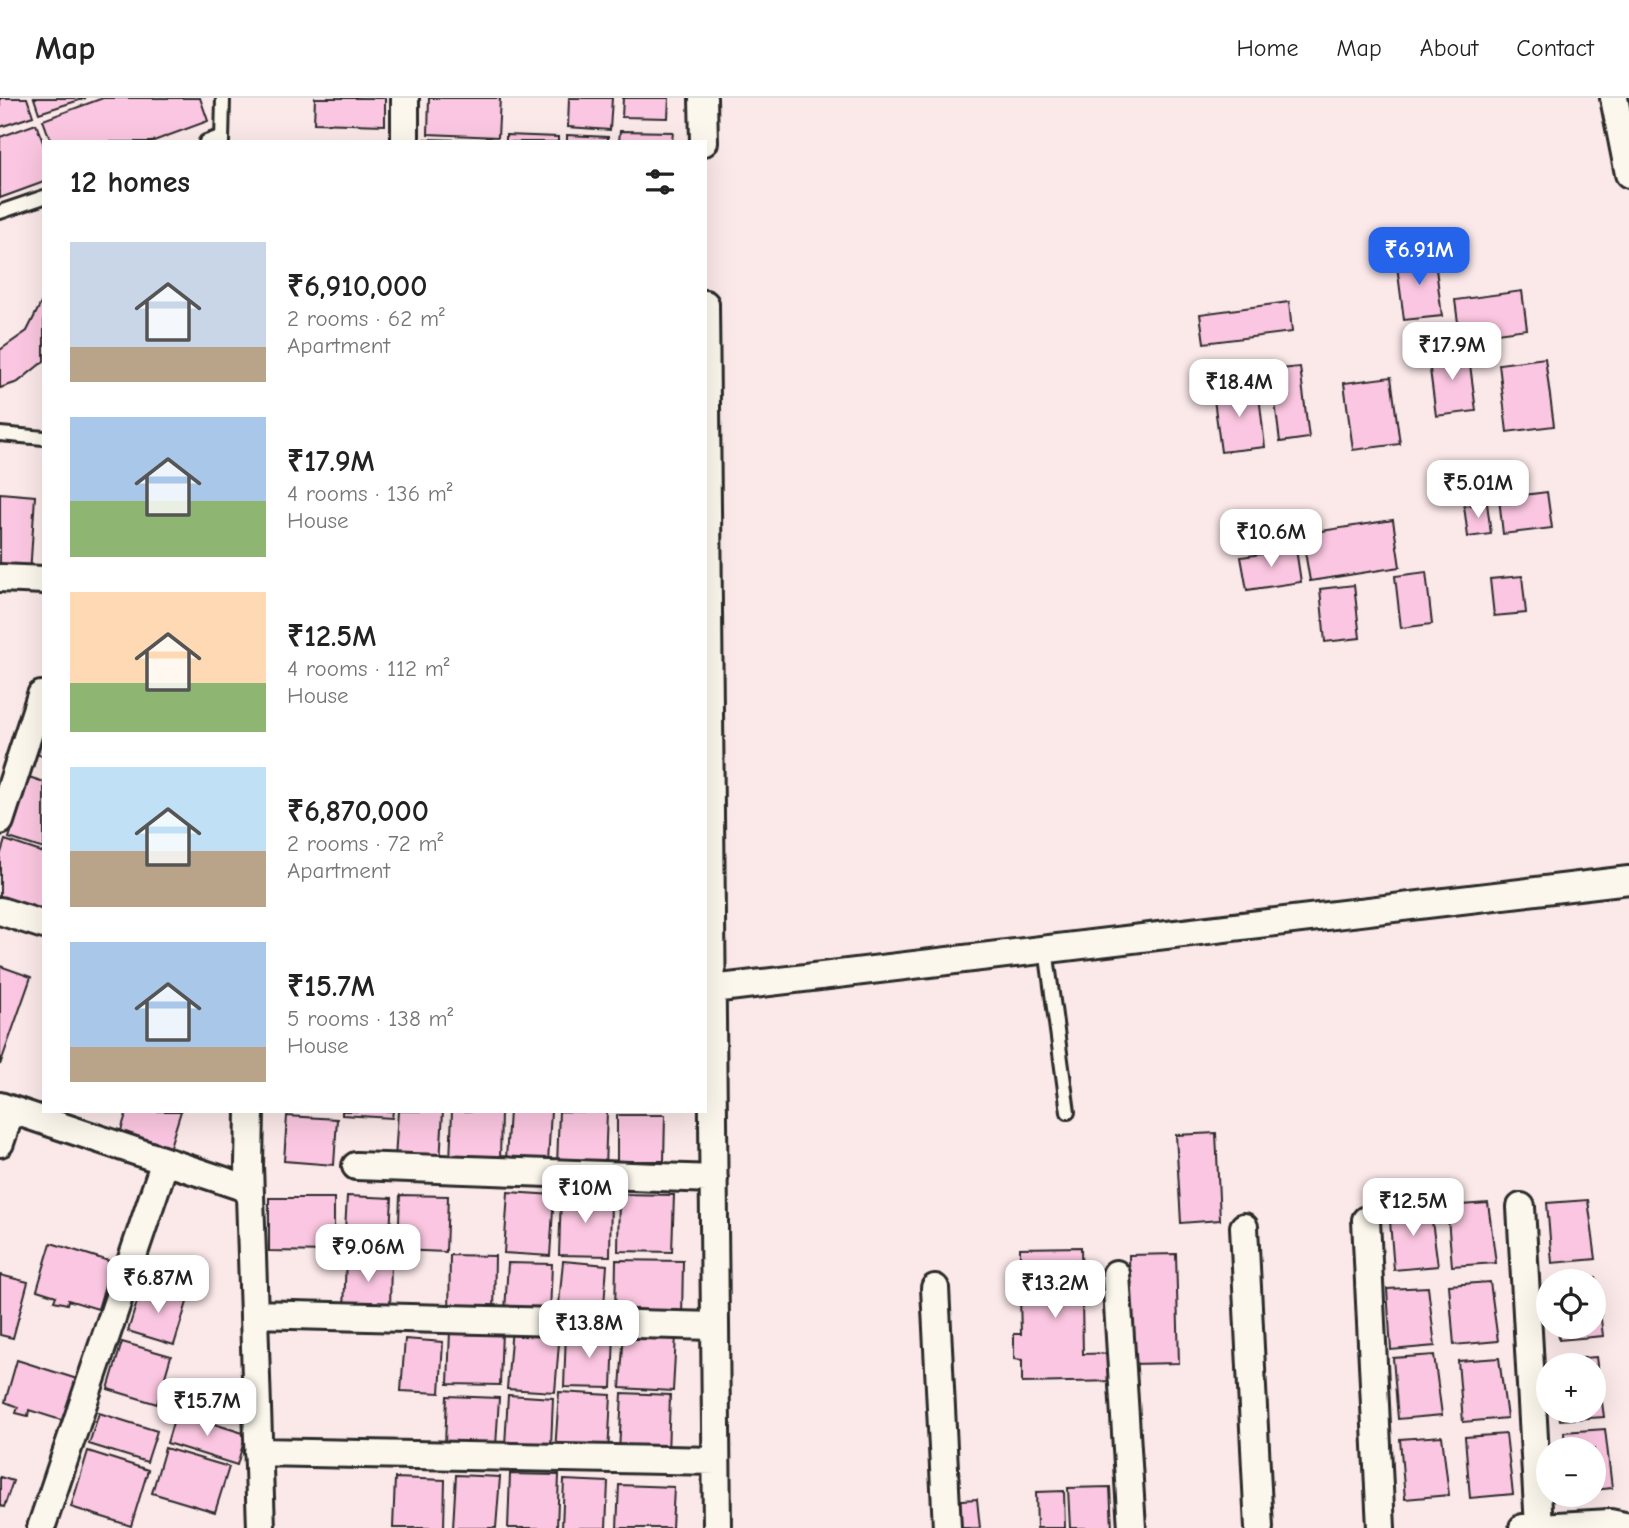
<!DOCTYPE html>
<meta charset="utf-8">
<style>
:root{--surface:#fff;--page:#f2f2f2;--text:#222;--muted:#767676;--line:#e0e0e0;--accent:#2563eb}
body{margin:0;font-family:"Comic Neue",sans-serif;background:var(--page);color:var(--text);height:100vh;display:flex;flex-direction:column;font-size:26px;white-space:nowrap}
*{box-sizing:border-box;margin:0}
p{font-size:23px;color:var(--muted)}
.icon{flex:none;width:38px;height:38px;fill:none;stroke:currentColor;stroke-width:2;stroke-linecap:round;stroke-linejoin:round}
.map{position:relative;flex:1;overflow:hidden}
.details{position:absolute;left:42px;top:42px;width:665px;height:973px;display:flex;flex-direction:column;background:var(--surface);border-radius:0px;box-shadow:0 7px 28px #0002}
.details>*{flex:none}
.fabs{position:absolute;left:1536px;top:1171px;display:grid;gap:14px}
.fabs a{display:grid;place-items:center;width:70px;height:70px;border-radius:50%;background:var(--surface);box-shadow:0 7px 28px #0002;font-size:35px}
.price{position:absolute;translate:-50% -60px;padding:0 16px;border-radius:14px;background:#fff;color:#222;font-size:23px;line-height:46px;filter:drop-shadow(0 2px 4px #0008)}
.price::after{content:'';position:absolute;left:50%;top:42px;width:21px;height:16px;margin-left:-10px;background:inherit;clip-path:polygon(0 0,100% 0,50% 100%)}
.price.active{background:var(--accent);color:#fff}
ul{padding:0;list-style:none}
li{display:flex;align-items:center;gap:21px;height:175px;padding:0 28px}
li span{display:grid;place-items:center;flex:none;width:196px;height:140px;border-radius:0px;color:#555}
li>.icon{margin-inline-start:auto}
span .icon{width:84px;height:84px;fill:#fffc;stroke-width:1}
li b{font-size:30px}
h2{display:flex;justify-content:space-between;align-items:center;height:84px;padding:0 28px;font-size:30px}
header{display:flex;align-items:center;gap:42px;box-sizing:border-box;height:98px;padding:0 35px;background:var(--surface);border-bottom:2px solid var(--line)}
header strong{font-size:33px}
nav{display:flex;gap:38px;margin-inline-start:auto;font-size:24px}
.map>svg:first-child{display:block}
.building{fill:#fbc6e1;stroke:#2b2b2b;stroke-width:2}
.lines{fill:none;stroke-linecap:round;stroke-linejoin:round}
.service-casing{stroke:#2b2b2b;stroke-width:18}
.minor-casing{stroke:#2b2b2b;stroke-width:32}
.service{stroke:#fbf7ec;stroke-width:12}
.minor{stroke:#fbf7ec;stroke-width:26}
</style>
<header>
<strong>Map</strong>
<nav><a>Home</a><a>Map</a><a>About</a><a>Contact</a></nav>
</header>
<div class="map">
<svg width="1629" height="1430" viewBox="0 0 1629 1430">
<rect width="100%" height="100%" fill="#fbe8e9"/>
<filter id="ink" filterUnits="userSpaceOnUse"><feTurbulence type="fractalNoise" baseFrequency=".0143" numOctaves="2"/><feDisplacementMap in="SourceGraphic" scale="14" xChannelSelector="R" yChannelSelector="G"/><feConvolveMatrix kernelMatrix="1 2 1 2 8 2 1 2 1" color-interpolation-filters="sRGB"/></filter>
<g filter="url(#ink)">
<!-- building -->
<path class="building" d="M0,0H27L33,18L0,29Z
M34,0H86L39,15Z
M103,0H200L208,23L151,44H51L43,22Z
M315,0H385V27L314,25Z
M429,0H500L498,39L428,36Z
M569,0H612L610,32L568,29Z
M623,0H669L668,20L622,19Z
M36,26L44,47V84L0,100V39Z
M620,33L673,34L672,44H619Z
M506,37L558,39V44H506Z
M567,37L608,39V44H567Z
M425,41L498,43V44H425Z
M1434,155L1442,218L1404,222L1396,160Z
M1522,193L1527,231L1460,240L1455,202Z
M44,199V263L18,284L0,290V252L27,233Z
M1289,204L1292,234L1204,245L1200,216Z
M1468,251L1476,313L1436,318L1428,256Z
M1545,260L1554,328L1507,334L1499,266Z
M1300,269L1309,340L1280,344L1271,272Z
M1391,279L1400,346L1353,352L1344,285Z
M1258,289L1265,349L1221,354L1213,294Z
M1547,394L1552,430L1503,436L1499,400Z
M0,395L35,398L30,477L0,475Z
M1487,405L1491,436L1468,439L1464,408Z
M1393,422L1400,469L1310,483L1302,436Z
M1296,451L1301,484L1247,492L1241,459Z
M1426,474L1432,526L1401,530L1395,478Z
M1522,478L1526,515L1494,518L1490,481Z
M1354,487L1360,540L1325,544L1320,491Z
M44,635V659L37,656Z
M29,679L44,684V751L9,740Z
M5,742L44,755V824L0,810V758Z
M0,868L31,879L0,967Z
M127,1013H181L167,1058L118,1042Z
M342,1013H393L392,1020L342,1017Z
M398,1013H443L440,1065L395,1062Z
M452,1013H501L500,1065L450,1064Z
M509,1013H551L548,1064L506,1061Z
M559,1013L607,1014L605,1070L557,1068Z
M617,1017H665L664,1063H617Z
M287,1018L337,1021L334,1067L284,1063Z
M1216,1035L1220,1122L1181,1125L1176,1037Z
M508,1094L554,1097L550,1158L504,1155Z
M561,1096L611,1097L610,1158L559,1157Z
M619,1096L674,1097L672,1154L618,1153Z
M400,1097L448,1098L446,1154L398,1152Z
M347,1098L392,1100L389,1152L344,1150Z
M269,1100H334V1154L269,1153Z
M1588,1102L1596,1161L1552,1165L1547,1105Z
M1488,1105L1496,1165L1452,1168L1447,1108Z
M1430,1108L1438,1168L1394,1172L1389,1111Z
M51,1145L112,1164L98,1211L68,1202L67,1206L54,1203L56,1198L37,1192Z
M1081,1149L1083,1256L1118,1255V1283L1022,1285V1262L1014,1261V1236H1021L1020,1198H1013L1012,1175H1020V1150Z
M1176,1156L1179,1265L1131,1266L1129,1157Z
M450,1157L495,1158L494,1219L449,1218Z
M346,1159L391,1160L390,1214L344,1212Z
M616,1162L683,1163L682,1220L615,1219Z
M563,1163L607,1167L603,1221L558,1217Z
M508,1165L552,1166L550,1215L505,1213Z
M0,1177L28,1184L13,1240L0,1237Z
M1596,1179L1603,1238L1559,1242L1558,1228H1594V1183L1555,1182Z
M1490,1184L1498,1243L1454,1247L1449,1187Z
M142,1188L188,1201L174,1247L128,1233Z
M1428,1189L1435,1248L1391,1252L1387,1191Z
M512,1229L560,1233L555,1294L507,1291Z
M450,1232L502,1233L500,1287L448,1286Z
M566,1234L614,1235L612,1290L564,1289Z
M624,1234L676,1237L673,1293L620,1290Z
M405,1241L443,1244L440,1295L401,1293Z
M122,1244L171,1258L157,1306L108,1291Z
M1434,1257L1442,1317L1398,1321L1393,1260Z
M1596,1259L1604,1319L1560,1322L1559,1312H1594V1267H1556L1555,1262Z
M1499,1260L1507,1320L1463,1324L1458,1263Z
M17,1262L77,1281L64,1323L29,1312L28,1318L16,1315L18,1309L5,1304Z
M559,1294L611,1297L608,1357L555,1354Z
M622,1295L670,1297L668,1357L619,1355Z
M508,1297L553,1300L551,1349L505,1347Z
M447,1298L499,1300L496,1348L445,1346Z
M176,1314L246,1336L237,1367L167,1345Z
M99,1315L157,1333L147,1364L89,1346Z
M1605,1331L1612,1390L1594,1392V1351H1565L1564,1334Z
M1506,1336L1513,1396L1470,1400L1465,1339Z
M1442,1338L1449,1397L1405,1401L1400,1341Z
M165,1350L229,1369L215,1414L152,1395Z
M88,1353L148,1372L131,1428L71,1409Z
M510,1376L559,1377L557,1430H508Z
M456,1377L500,1379L496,1430H453Z
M0,1379L13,1383L4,1409L0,1408Z
M395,1380L445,1382L444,1430H393Z
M564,1382L608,1384L606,1430H562Z
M619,1387L674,1389L672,1430H617Z
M1110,1389L1112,1430H1070L1068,1390Z
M1064,1393L1065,1430H1037L1036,1394Z
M977,1401L980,1430H950L947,1403Z"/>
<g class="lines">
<!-- service casing -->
<g class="service-casing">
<path id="service" d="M206,44L222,38
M222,44L223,0
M0,114L44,99
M0,336L44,340
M1046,851L1068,1014"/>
</g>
<!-- minor casing -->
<g class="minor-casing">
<path id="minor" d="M405,0V44
M703,0L704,44
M1614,0L1629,76
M705,206L717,1430
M0,480L44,482
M0,723L41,597
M0,813L44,827
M712,891L1629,782
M0,1008L249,1091
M250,1013L249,1067L261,1430
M0,1045L11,1012
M356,1068L714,1081
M1521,1109L1539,1429
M1366,1122L1381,1430
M1244,1129L1259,1430
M1116,1176L1132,1430
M935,1190L947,1430
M254,1216L715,1228
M258,1354L716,1363
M41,1430L165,1063
M1523,1430L1610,1425L1629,1429"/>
</g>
<!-- service -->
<use href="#service" class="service"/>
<!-- minor -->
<use href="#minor" class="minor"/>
</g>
</g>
</svg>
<div class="fabs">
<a><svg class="icon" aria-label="locate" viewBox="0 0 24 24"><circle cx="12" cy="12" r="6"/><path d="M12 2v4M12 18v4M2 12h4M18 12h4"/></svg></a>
<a>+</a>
<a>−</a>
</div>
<b class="price active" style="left:1419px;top:189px">₹6.91M</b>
<b class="price" style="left:1452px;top:284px">₹17.9M</b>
<b class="price" style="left:1239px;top:321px">₹18.4M</b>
<b class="price" style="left:1478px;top:422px">₹5.01M</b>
<b class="price" style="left:1271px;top:471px">₹10.6M</b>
<b class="price" style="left:585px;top:1127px">₹10M</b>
<b class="price" style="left:1413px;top:1140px">₹12.5M</b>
<b class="price" style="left:368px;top:1186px">₹9.06M</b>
<b class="price" style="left:158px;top:1217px">₹6.87M</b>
<b class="price" style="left:1055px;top:1222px">₹13.2M</b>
<b class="price" style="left:589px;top:1262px">₹13.8M</b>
<b class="price" style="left:207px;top:1340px">₹15.7M</b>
<section class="details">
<h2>12 homes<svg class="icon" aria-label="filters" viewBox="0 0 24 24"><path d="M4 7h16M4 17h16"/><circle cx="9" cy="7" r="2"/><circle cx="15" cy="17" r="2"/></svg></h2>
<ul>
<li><span style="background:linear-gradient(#c9d6e8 75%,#b9a48a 0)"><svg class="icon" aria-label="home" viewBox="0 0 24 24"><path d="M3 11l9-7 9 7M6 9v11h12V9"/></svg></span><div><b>₹6,910,000</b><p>2 rooms · 62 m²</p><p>Apartment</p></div></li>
<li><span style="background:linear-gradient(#a9c7e8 60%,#8fb573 0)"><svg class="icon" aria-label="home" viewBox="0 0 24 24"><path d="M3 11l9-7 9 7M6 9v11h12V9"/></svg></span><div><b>₹17.9M</b><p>4 rooms · 136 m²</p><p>House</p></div></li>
<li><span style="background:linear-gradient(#ffd9b3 65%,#8fb573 0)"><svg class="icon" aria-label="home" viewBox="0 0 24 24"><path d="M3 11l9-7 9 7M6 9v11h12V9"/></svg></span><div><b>₹12.5M</b><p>4 rooms · 112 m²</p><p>House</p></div></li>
<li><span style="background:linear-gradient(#bfe0f5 60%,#b9a48a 0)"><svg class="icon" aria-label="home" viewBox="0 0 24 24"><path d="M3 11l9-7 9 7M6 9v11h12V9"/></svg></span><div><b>₹6,870,000</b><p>2 rooms · 72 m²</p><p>Apartment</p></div></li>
<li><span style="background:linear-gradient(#a9c7e8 75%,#b9a48a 0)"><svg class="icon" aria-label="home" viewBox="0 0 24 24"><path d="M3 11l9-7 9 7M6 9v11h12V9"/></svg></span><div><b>₹15.7M</b><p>5 rooms · 138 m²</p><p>House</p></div></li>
</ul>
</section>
</div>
